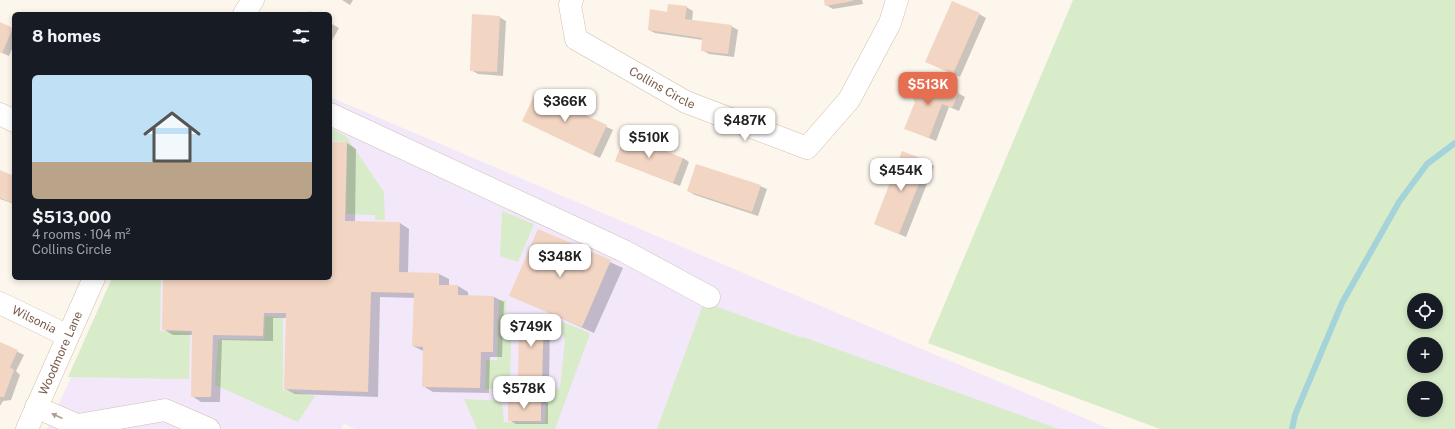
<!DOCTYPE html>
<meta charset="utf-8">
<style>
:root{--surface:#171b24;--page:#20242c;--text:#f1f3f6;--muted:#9ea1a6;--line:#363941;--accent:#e76f51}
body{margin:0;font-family:"Public Sans",sans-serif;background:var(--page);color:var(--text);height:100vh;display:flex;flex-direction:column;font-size:15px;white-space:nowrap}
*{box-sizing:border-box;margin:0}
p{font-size:13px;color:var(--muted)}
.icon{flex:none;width:22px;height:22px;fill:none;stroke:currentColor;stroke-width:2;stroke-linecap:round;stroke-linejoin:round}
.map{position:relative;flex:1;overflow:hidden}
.details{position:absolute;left:12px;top:12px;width:320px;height:268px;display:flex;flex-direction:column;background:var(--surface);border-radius:6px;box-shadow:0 2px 6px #0003}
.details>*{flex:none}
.tools{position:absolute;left:1407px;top:293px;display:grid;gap:8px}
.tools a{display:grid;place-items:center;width:36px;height:36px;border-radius:50%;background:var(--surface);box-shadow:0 2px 6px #0003;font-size:20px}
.price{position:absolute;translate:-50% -34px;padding:0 9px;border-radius:8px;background:#fff;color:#222;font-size:13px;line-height:26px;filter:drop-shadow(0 1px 2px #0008)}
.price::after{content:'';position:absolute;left:50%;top:24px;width:12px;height:9px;margin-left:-6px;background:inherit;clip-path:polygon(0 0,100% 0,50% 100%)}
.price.selected{background:var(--accent);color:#fff}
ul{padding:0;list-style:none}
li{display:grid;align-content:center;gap:8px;height:212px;padding:0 20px}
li+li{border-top:1px solid var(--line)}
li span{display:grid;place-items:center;height:124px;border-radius:6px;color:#555}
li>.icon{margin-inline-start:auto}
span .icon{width:72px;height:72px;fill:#fffc;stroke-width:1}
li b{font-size:17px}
h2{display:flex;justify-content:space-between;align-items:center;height:48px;padding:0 20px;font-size:17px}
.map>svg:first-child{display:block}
.education{fill:#f3e8fa}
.green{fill:#d8ecc9;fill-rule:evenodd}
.shadow{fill:#0003}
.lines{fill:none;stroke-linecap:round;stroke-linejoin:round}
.stream{stroke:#a5d3da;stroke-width:6}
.building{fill:#f3d5c3}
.minor-casing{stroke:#d1beb0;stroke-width:23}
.minor{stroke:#fff;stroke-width:22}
.oneway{fill:#af9d94}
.labels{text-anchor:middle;stroke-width:3;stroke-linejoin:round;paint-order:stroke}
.street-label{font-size:12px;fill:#7a5c4d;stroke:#fffaf3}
</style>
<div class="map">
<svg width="1455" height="429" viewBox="0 0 1455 429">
<rect width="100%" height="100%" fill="#fdf6ec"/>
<!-- education -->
<path class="education" d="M330,97L1110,429H355L344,424L341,429H47L117,278H330Z"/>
<!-- green -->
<path class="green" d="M1073,0H1455V429H1160L928,343ZM1414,300H1436V322H1414ZM1414,344H1436V366H1414ZM1414,388H1436V410H1414Z
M330,128L346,136L384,192L385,220H375V215L346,214L347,142L330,141Z
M502,211L534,224L518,262L500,256Z
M112,278H161L160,331L190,332L189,379L68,377Z
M499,300H506V337H511L510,389H485L486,360H497Z
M704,302L802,338L803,337L1059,429H657Z
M265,316L283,318V390L315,396L298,422L215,385L218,339H264Z
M555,319L585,331L590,334L555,429H477L464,399L502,401L504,422L545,423L546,392L560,388L565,340Z"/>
<!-- shadow -->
<path class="shadow" d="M342,0H353L350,5Z
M825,0H862L863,4L833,9L826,5Z
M686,7L693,11L692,21L731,26L738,30L734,57L709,54L702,50L703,40L655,33L649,30L668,13Z
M310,11L315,14H308Z
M979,14L986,18L960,77L933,65Z
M499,17L506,21L503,76L478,74L471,70Z
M0,23L14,29V44L9,56L0,52Z
M330,23L339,28L330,44Z
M537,93L613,130L600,158L523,121Z
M958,93L965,97L959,111L949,107L936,141L905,128L916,101Z
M330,143H347L356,149L355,223H400L409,229L408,273L439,274L449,279V286H458L468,292V296L494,297L504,302L502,357H490L489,393L433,392L423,386V351L413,346L415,298L380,297L378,397L295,394L285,389L287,318H273V341L222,340L220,402H201L192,396L193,335H173L163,329L164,278H330Z
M683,158L689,162L680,186L616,161Z
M927,162L934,166L906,237L875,224Z
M0,171L14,177V204L0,199Z
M760,186L767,189L758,216L695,195L688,191Z
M539,230L623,268L594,333L510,295Z
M543,315L550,319L549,386H526L519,382Z
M0,343L24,355L16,371L20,375L11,400L3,401L0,406Z
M509,399H541L548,403V424H516L509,420Z"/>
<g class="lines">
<!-- stream -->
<path class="stream" d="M1292,429L1295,415L1342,303L1399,202L1427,164L1455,143"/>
</g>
<!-- building -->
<path class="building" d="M824,0H853V1L825,6Z
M952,1L980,13L953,74L925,62Z
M668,4L687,6L685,19L732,25L728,54L701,51L702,38L648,30L650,9L667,12Z
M472,14L500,16L497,72L470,71Z
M0,22L13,28L2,53L0,52Z
M918,76L959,92L952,108L942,104L929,138L904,129L915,102L911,94Z
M536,92L607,125L593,155L522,121Z
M625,135L683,158L673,183L615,161Z
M330,142H347L345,221L400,222L399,272L439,273V285H458V295L494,296L493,352H481L480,388L422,387L423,347L412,346L414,293L371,292L368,392L284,389L286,313H264L263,336L213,335L211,397H191L192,331L162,330L163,278H330Z
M902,151L928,161L899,234L874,224Z
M696,164L761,185L752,212L687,191Z
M0,170L14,176V199L12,203L0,198Z
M538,229L611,260L582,327L509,296Z
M519,314H544L542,383L518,382Z
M0,342L18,350L10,367L14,370L4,397H0Z
M508,398H541V421H508Z"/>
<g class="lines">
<!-- minor casing -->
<g class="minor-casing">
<g id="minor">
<path id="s1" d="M572,0L570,5L576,39L686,102L807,148L849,100L890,23L897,0"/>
<path d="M244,14L253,0"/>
<path d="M0,114L14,121"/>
<path d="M330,114L624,251L709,297"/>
<path id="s2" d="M0,303L68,336"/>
<path d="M36,407L86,429"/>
<path d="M78,425L165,410L209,429"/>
<path id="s3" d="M27,429L94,278"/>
</g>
</g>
<!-- minor -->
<use href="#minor" class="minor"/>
</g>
<!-- one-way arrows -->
<defs><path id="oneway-solid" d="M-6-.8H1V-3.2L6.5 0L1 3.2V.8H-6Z"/></defs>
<use class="oneway" href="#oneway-solid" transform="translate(57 416) rotate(-156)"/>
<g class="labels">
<!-- street labels -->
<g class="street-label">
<text dy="4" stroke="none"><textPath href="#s1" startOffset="139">Collins Circle</textPath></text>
<text dy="4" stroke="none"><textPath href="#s2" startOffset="38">Wilsonia</textPath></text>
<text dy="4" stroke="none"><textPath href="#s3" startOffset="83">Woodmore Lane</textPath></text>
</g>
</g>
</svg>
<div class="tools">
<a><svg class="icon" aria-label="locate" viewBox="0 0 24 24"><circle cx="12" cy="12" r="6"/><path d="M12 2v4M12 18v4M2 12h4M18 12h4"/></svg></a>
<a>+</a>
<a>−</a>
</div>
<b class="price selected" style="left:928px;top:106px">$513K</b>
<b class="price" style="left:565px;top:123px">$366K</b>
<b class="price" style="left:745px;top:142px">$487K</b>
<b class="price" style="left:649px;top:159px">$510K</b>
<b class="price" style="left:901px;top:192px">$454K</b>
<b class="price" style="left:560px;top:278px">$348K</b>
<b class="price" style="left:531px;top:348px">$749K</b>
<b class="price" style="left:524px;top:410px">$578K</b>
<section class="details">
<h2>8 homes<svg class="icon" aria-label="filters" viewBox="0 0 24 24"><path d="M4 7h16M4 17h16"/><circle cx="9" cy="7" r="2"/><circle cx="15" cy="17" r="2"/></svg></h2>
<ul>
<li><span style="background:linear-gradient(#bfe0f5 70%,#b9a48a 0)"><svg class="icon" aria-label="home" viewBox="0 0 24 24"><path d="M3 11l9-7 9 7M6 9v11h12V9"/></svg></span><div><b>$513,000</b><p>4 rooms · 104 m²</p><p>Collins Circle</p></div></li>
</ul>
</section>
</div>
